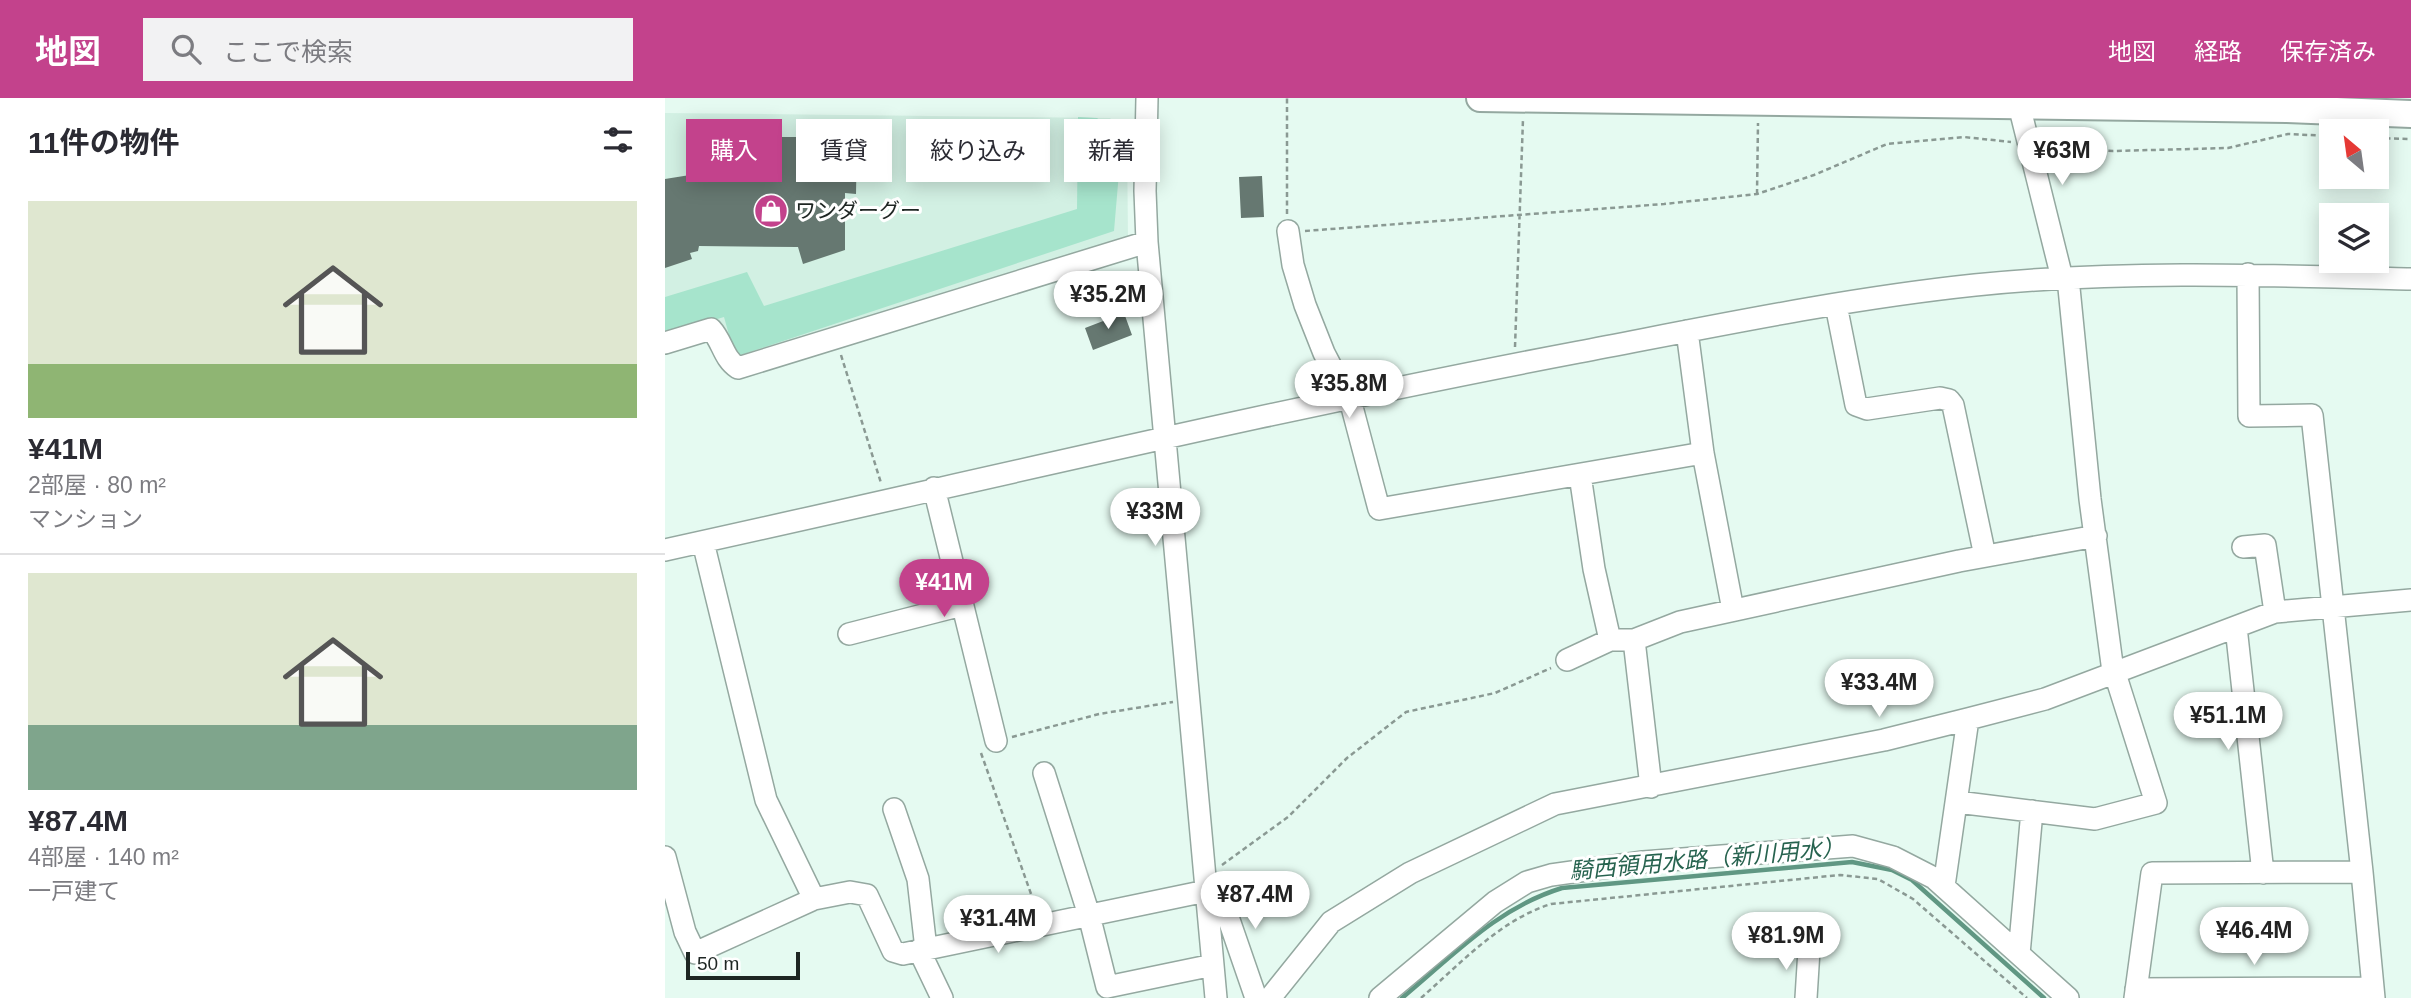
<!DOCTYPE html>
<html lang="ja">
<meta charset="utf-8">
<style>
:root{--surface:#fff;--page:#f2f2f3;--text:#2b2b33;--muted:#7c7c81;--line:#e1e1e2;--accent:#c3428c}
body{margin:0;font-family:Arial,"Noto Sans JP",sans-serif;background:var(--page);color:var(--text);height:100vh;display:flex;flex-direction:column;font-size:26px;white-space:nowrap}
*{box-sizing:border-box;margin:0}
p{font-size:23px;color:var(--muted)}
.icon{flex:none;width:38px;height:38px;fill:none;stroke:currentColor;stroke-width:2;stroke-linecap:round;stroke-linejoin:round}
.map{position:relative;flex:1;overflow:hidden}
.side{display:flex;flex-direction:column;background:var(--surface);width:665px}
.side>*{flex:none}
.top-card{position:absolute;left:21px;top:21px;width:665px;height:63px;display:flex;gap:14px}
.needle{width:46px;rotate:331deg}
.fabs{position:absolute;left:1654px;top:21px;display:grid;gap:14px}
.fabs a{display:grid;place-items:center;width:70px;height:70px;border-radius:0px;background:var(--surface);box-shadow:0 4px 18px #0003;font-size:35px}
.scale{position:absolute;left:21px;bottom:18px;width:114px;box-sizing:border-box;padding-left:7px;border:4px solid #1e2623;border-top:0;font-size:19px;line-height:24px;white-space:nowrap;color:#1e2623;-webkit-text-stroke:5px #fff;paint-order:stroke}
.price{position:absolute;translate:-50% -60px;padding:0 16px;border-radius:24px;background:#fff;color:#222;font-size:23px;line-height:46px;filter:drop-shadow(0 2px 4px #0008)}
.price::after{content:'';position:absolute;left:50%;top:42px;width:21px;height:16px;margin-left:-10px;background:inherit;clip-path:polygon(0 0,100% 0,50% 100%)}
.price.current{background:var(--accent);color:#fff}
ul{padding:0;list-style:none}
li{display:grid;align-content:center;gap:14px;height:371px;padding:0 28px}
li+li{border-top:2px solid var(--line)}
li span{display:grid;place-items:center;height:217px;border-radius:0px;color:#555}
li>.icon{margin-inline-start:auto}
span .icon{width:126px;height:126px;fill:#fffc;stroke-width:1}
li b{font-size:30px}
h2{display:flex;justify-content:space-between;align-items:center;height:84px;padding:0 28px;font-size:30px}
.pill{padding:0 24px;border-radius:0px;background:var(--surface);box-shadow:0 4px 18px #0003;font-size:24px;line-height:63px}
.pill.current{background:var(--accent);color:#fff}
header{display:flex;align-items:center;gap:42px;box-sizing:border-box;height:98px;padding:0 35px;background:var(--accent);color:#fff}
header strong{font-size:33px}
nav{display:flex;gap:38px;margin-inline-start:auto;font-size:24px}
.search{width:490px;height:63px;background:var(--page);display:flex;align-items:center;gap:18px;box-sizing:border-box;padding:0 24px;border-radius:0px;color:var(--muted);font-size:26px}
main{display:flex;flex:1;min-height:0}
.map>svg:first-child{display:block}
.built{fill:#d2f0e3}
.green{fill:#a6e4cc}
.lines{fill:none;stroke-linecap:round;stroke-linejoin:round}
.stream{stroke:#609783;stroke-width:4.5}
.building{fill:#667871}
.minor-casing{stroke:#94a8a0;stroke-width:24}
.major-casing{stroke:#94a8a0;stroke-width:30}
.path{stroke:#8a9993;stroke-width:2.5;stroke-dasharray:5 3.5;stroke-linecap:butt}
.minor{stroke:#fff;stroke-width:21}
.major{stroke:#fff;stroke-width:26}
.labels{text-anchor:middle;stroke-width:6;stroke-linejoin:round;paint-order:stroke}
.poi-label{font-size:21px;fill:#1e2623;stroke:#fff;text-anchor:start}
.water-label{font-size:23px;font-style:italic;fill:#27634f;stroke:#fff}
</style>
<header>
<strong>地図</strong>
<div class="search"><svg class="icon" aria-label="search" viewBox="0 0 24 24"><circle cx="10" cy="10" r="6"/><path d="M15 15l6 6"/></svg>ここで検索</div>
<nav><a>地図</a><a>経路</a><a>保存済み</a></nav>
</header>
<main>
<section class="side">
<h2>11件の物件<svg class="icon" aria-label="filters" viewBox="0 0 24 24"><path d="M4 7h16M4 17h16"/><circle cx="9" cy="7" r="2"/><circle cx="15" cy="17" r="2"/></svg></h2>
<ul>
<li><span style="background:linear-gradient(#dfe7d0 75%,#8fb573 0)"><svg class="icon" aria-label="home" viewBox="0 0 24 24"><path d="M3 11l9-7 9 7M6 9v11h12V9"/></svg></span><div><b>¥41M</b><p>2部屋 · 80 m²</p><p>マンション</p></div></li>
<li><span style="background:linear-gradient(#dfe7d0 70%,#7fa58c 0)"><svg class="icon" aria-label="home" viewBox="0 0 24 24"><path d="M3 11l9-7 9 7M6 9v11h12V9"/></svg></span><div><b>¥87.4M</b><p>4部屋 · 140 m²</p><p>一戸建て</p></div></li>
</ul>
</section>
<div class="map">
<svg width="1746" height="900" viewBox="0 0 1746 900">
<rect width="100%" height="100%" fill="#e5faf1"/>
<!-- built -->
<path class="built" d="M0,15L445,20L462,37L463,143L76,264L67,261L54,225L0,241Z"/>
<!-- green -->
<path class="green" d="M413,19L432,20L457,39L449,133L76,257L69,255L59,219L0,237V199L82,174L99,208L412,111Z"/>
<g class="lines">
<!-- stream -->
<path class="stream" d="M737,900C789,857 832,810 897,790L1187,764L1227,772L1247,782L1379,900"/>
</g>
<!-- building -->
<path class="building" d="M27,30H54V39H192L191,96L180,95V152L138,166L133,149L34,148L33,153L25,155L27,161L0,170V81L25,77Z
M597,78L599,119L576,120L574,79Z
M459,215L467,237L428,252L420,230Z"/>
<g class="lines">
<!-- minor casing -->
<g class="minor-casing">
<path id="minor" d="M482,0L480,93L482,144L551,900
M1354,7L1397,180
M623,133L628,167L640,207L659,255L687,309L714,411L1038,355
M1171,207L1191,307L1202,311L1275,300L1284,302L1288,307L1320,458
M1022,233L1038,355L1068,512
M0,245L46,231C58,244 58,260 73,270L482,144
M915,377L929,471L945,542
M269,390L331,643
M38,444L101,702L149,801
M1578,449L1600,447L1610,514
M0,452C305,385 608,312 914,254C1045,229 1177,201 1310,187C1455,172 1600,177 1746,181
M1571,529L1598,775
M184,536L297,507
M969,542L986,689
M902,562L945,542H969L1015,524L1294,463L1431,438
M379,675L424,817L442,889L548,867
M1292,704L1430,721L1491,705L1447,566L1425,401L1403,180
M229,711L253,781L261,851
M0,759L20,834L30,855L149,801L185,794L202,797L228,853L238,856L541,793L563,819L591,900
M1697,774L1709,900
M1279,788L1303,621
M254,852L277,900
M1354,856L1367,713
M1471,891L1708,890
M605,900L666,824L745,775L890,706L1219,642L1303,621L1380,601L1610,514L1746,502
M715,900L830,804L862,784L886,777L978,764L1188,748L1228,759L1269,780L1403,900
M1141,900L1144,852
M1470,900L1487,775L1697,774L1647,317L1584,318L1583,176"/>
</g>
<!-- major casing -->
<g class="major-casing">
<path id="major" d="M815,0L1622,11L1746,16"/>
</g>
<!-- path -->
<path class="path" d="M1712,40L1746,41
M1384,49L1448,53L1563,50L1623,36L1666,38
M1092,96L1093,25
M622,116V0
M640,133L999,106L1092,96L1149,77L1222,46L1299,39L1346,44
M850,249L858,21
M176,257L216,385
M347,639L434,616L508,604
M316,655L371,810
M557,767L623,719L682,660L741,614L830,595L886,570
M756,900C796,865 835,822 886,806L1175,777L1213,781L1248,801L1362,900"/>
<!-- minor -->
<use href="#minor" class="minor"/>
<!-- major -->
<use href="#major" class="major"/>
</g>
<!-- icons -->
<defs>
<g id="shop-disc" transform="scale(1.75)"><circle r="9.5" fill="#c3428c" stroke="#fff"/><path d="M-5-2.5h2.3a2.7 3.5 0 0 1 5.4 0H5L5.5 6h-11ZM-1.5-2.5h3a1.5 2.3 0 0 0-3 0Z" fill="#fff"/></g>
</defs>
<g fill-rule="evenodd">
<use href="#shop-disc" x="106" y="113"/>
</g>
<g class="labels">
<!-- poi labels -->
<g class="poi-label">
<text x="130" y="120">ワンダーグー</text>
</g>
<!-- water labels -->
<g class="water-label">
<text transform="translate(1042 761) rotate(-5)" y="8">騎西領用水路（新川用水）</text>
</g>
</g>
</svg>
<div class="fabs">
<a><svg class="needle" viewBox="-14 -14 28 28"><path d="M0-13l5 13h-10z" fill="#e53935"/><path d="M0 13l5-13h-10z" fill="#7c7c81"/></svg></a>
<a><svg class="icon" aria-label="layers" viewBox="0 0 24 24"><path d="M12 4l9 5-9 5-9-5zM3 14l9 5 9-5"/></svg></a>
</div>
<div class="scale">50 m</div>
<b class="price" style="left:1397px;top:89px">¥63M</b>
<b class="price" style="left:443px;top:233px">¥35.2M</b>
<b class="price" style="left:684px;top:322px">¥35.8M</b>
<b class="price" style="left:490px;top:450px">¥33M</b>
<b class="price current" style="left:279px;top:521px">¥41M</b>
<b class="price" style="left:1214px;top:621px">¥33.4M</b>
<b class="price" style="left:1563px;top:654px">¥51.1M</b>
<b class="price" style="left:590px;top:833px">¥87.4M</b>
<b class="price" style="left:333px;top:857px">¥31.4M</b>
<b class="price" style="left:1589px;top:869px">¥46.4M</b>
<b class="price" style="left:1121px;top:874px">¥81.9M</b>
<div class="top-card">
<a class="pill current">購入</a>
<a class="pill">賃貸</a>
<a class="pill">絞り込み</a>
<a class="pill">新着</a>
</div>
</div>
</main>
